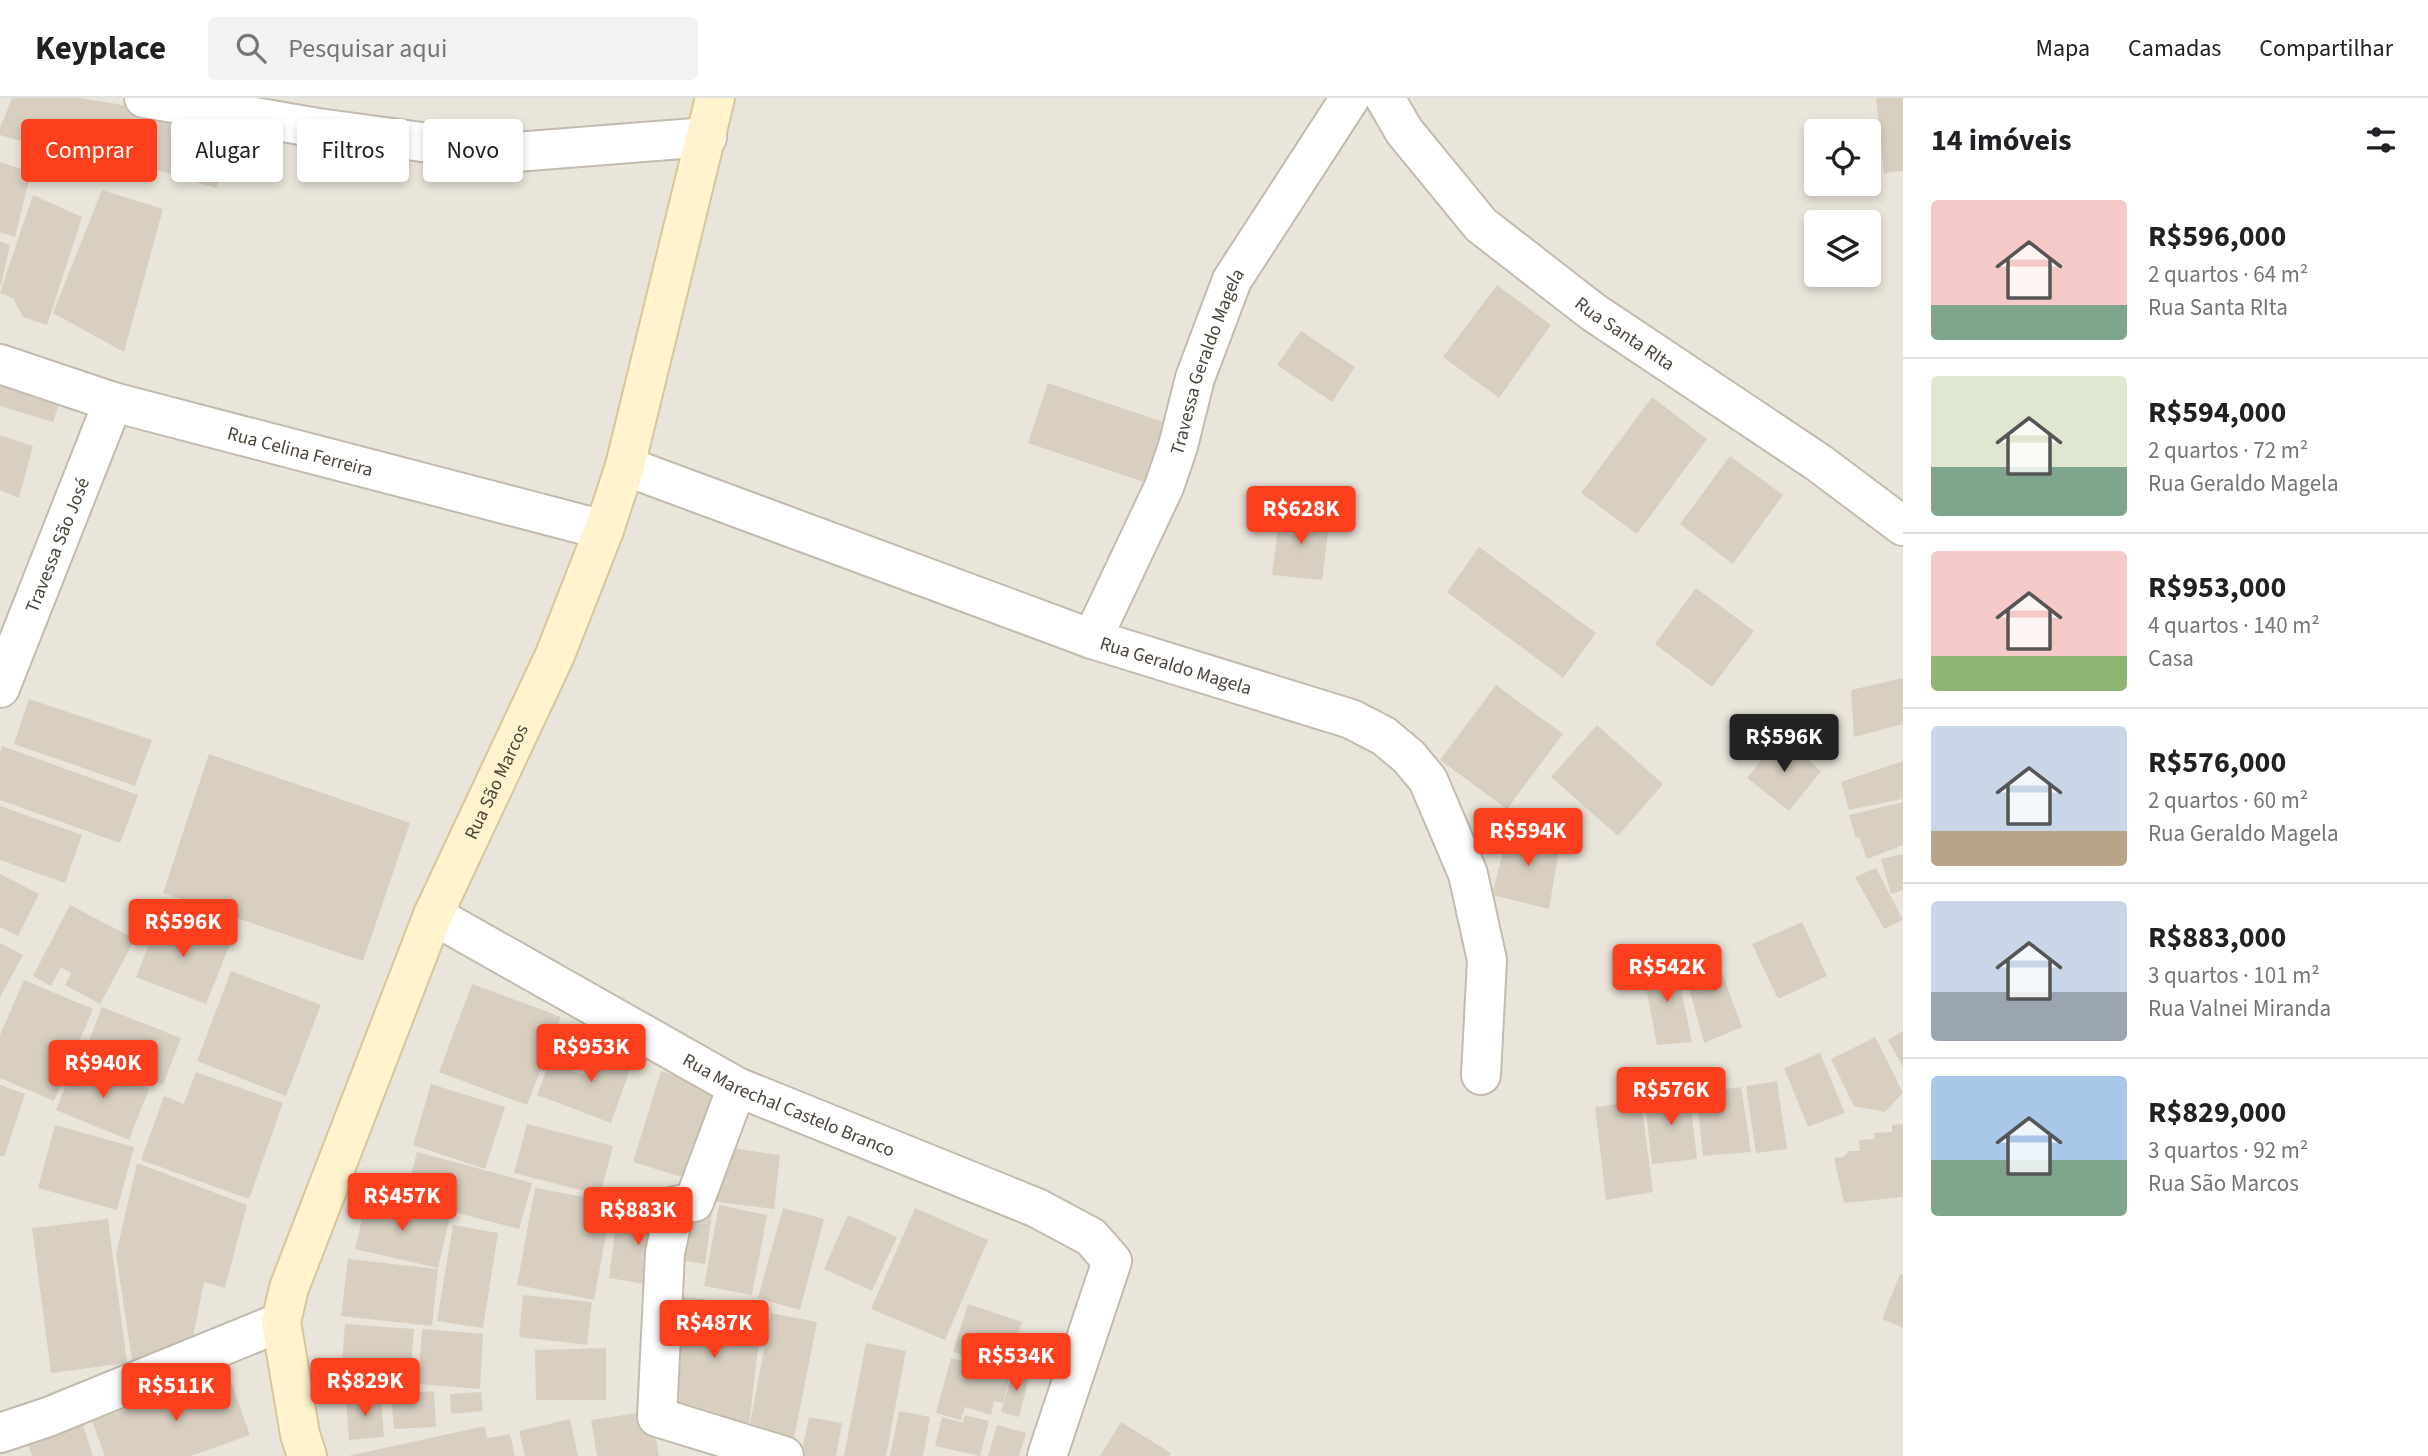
<!DOCTYPE html>
<html lang="pt">
<meta charset="utf-8">
<style>
:root{--surface:#fff;--page:#f2f2f2;--text:#202124;--muted:#757577;--line:#e0e0e0;--accent:#fc3f1d}
body{margin:0;font-family:"Source Sans 3",sans-serif;background:var(--page);color:var(--text);height:100vh;display:flex;flex-direction:column;font-size:26px;white-space:nowrap}
*{box-sizing:border-box;margin:0}
p{font-size:23px;color:var(--muted)}
.icon{flex:none;width:38px;height:38px;fill:none;stroke:currentColor;stroke-width:2;stroke-linecap:round;stroke-linejoin:round}
.map{position:relative;flex:1;overflow:hidden}
.side{display:flex;flex-direction:column;background:var(--surface);width:525px}
.side>*{flex:none}
.top-card{position:absolute;left:21px;top:21px;width:665px;height:63px;display:flex;gap:14px}
.controls{position:absolute;left:1804px;top:21px;display:grid;gap:14px}
.controls a{display:grid;place-items:center;width:77px;height:77px;border-radius:7px;background:var(--surface);box-shadow:0 4px 10px #0003;font-size:35px}
.price{position:absolute;translate:-50% -60px;padding:0 16px;border-radius:7px;background:var(--accent);color:#fff;font-size:23px;line-height:46px;filter:drop-shadow(0 2px 4px #0008)}
.price::after{content:'';position:absolute;left:50%;top:42px;width:21px;height:16px;margin-left:-10px;background:inherit;clip-path:polygon(0 0,100% 0,50% 100%)}
.price.on{background:#222;color:#fff}
ul{padding:0;list-style:none}
li{display:flex;align-items:center;gap:21px;height:175px;padding:0 28px}
li+li{border-top:2px solid var(--line)}
li span{display:grid;place-items:center;flex:none;width:196px;height:140px;border-radius:7px;color:#555}
li>.icon{margin-inline-start:auto}
span .icon{width:84px;height:84px;fill:#fffc;stroke-width:1}
li b{font-size:30px}
h2{display:flex;justify-content:space-between;align-items:center;height:84px;padding:0 28px;font-size:30px}
.pill{padding:0 24px;border-radius:7px;background:var(--surface);box-shadow:0 4px 10px #0003;font-size:24px;line-height:63px}
.pill.on{background:var(--accent);color:#fff}
header{display:flex;align-items:center;gap:42px;box-sizing:border-box;height:98px;padding:0 35px;background:var(--surface);border-bottom:2px solid var(--line)}
header strong{font-size:33px}
nav{display:flex;gap:38px;margin-inline-start:auto;font-size:24px}
.search{width:490px;height:63px;background:var(--page);display:flex;align-items:center;gap:18px;box-sizing:border-box;padding:0 24px;border-radius:7px;color:var(--muted);font-size:26px}
main{display:flex;flex:1;min-height:0}
.map>svg:first-child{display:block}
.residential{fill:#eae5da;fill-rule:evenodd}
.building{fill:#d8cfc1}
.lines{fill:none;stroke-linecap:round;stroke-linejoin:round}
.street-casing{stroke:#c2bbae;stroke-width:42}
.secondary-casing{stroke:#d6c79b;stroke-width:42}
.street{stroke:#fff;stroke-width:38}
.secondary{stroke:#fff3cd;stroke-width:38}
.labels{text-anchor:middle;stroke-width:5;stroke-linejoin:round;paint-order:stroke}
.street-label{font-size:19px;fill:#4b4439;stroke:#fff}
</style>
<header>
<strong>Keyplace</strong>
<div class="search"><svg class="icon" aria-label="search" viewBox="0 0 24 24"><circle cx="10" cy="10" r="6"/><path d="M15 15l6 6"/></svg>Pesquisar aqui</div>
<nav><a>Mapa</a><a>Camadas</a><a>Compartilhar</a></nav>
</header>
<main>
<div class="map">
<svg width="1903" height="1358" viewBox="0 0 1903 1358">
<rect width="100%" height="100%" fill="#f6f3ec"/>
<!-- residential -->
<path class="residential" d="M0,0H1903V1358H0ZM1816,33H1869V86H1816ZM1816,124H1869V177H1816Z"/>
<!-- building -->
<path class="building" d="M12,0H80L239,26L216,90L107,57L87,62L0,37V30Z
M1876,0H1903V73L1884,75Z
M0,64L31,74L15,139L0,134Z
M102,92L163,111L124,254L53,215Z
M33,97L82,119L47,227L23,219L13,200L0,195Z
M0,143L10,147L1,187H0Z
M1497,187L1551,227L1499,300L1443,259Z
M1301,233L1355,269L1332,304L1277,267Z
M0,272L63,293L53,324L0,308Z
M1048,285L1172,327L1153,387L1028,345Z
M1652,299L1707,341L1637,436L1581,395Z
M0,337L33,348L19,400L0,392Z
M1730,358L1783,397L1733,466L1680,426Z
M1280,414L1330,419L1322,482L1272,477Z
M1479,449L1596,535L1563,580L1447,494Z
M1696,490L1754,533L1712,589L1655,546Z
M1903,580V626L1854,639L1851,592Z
M1496,587L1563,636L1507,711L1440,662Z
M29,601L152,642L135,688L14,646Z
M1597,627L1663,686L1618,738L1551,679Z
M1781,638L1821,673L1789,713L1747,680Z
M2,648L138,697L120,745L0,702V654Z
M209,656L410,725L363,863L163,795Z
M1903,663V701L1849,712L1841,684Z
M1903,704V747L1867,761L1859,739L1856,740L1849,717Z
M0,708L82,737L65,785L0,762Z
M1509,730L1561,739L1549,811L1492,797Z
M1903,756V792L1891,796L1881,761Z
M1876,770L1903,822L1884,831L1855,779Z
M0,776L39,796L18,838L0,829Z
M70,807L135,841L100,906L65,887L71,875L61,869L51,888L33,878Z
M161,816L231,844L206,906L136,879Z
M1802,824L1827,878L1778,901L1752,846Z
M0,845L23,857L0,899Z
M1675,862L1692,944L1657,947L1642,868Z
M1719,867L1742,929L1704,945L1687,883Z
M231,873L321,907L286,998L197,963Z
M24,882L93,911L54,1003L0,980V937Z
M472,886L561,919L527,1007L439,974Z
M102,909L181,940L163,987L84,956Z
M1903,933V969L1888,942Z
M1875,939L1903,995L1885,1014L1854,1008L1831,961Z
M609,942L637,952L611,1025L537,997L550,964L594,981Z
M1820,955L1845,1015L1808,1029L1784,970Z
M76,962L149,991L129,1042L56,1012Z
M661,973L720,992L691,1082L633,1064Z
M196,974L283,1005L249,1101L141,1062L164,998L184,1006Z
M1777,983L1787,1051L1756,1055L1746,988Z
M431,986L505,1009L485,1071L413,1047Z
M0,987L25,996L4,1059L0,1058Z
M1741,989L1751,1054L1703,1058L1696,995Z
M1689,992L1697,1061L1652,1066L1644,997Z
M1641,1003L1653,1094L1606,1102L1595,1009Z
M527,1026L613,1048L600,1097L514,1075Z
M1903,1026V1099L1844,1105L1834,1060L1844,1059L1849,1053H1860L1859,1042L1874,1041V1035L1892,1034V1027Z
M55,1027L134,1049L117,1112L38,1090Z
M716,1048L780,1057L774,1111L709,1103Z
M417,1054L532,1085L519,1131L405,1101Z
M137,1065L247,1107L225,1190L204,1184L193,1239L132,1262L116,1156Z
M535,1090L612,1104L594,1202L517,1187Z
M367,1100L450,1119L438,1170L355,1151Z
M719,1107L767,1117L752,1197L704,1188Z
M783,1110L824,1121L800,1212L758,1200Z
M915,1110L988,1142L945,1242L871,1211Z
M618,1111L667,1118L658,1188L609,1180Z
M677,1111L712,1115L705,1166L671,1161Z
M848,1117L897,1139L872,1193L824,1171Z
M108,1121L127,1265L51,1275L32,1130Z
M453,1127L498,1135L483,1230L437,1223Z
M348,1161L438,1171L432,1228L341,1218Z
M1900,1176L1903,1177V1230L1882,1221Z
M523,1197L592,1204L587,1247L519,1239Z
M678,1198L763,1209L749,1326L665,1315Z
M968,1206L1022,1224L1007,1271L953,1254Z
M771,1215L817,1224L794,1340L749,1331Z
M345,1226L414,1231L409,1293L340,1288Z
M422,1231L483,1236L480,1291L418,1286Z
M1025,1239L1044,1244L1037,1269L1018,1265Z
M866,1245L906,1253L886,1358H844Z
M606,1250V1302H536L535,1252Z
M951,1260L1010,1276L1003,1305L994,1303L991,1317L965,1309L961,1322L936,1315Z
M1013,1271L1030,1275L1019,1319L1001,1314Z
M228,1275L250,1337L191,1358H105L92,1323Z
M434,1293L436,1329L394,1331L391,1296Z
M481,1294L483,1313L451,1316L450,1296Z
M381,1299L384,1339L349,1342L346,1301Z
M651,1313L659,1358H597L591,1322Z
M899,1313L930,1319L923,1358H890Z
M965,1317L989,1323L980,1358L935,1348L942,1319L963,1325Z
M809,1319L842,1325L836,1358H801Z
M570,1321L578,1358H525L519,1333Z
M82,1324L93,1358H32L27,1344Z
M1121,1324L1171,1355L1169,1358H1100Z
M997,1327L1026,1335L1019,1358H988Z
M485,1328L487,1340L510,1336L515,1358H348Z"/>
<g class="lines">
<!-- street casing -->
<g class="street-casing">
<g id="street">
<path d="M144,0L318,30L503,55L707,39"/>
<path id="s1" d="M1385,0L1404,33L1481,127L1593,214L1819,365L1903,428"/>
<path id="s2" d="M0,266L113,304L604,432"/>
<path id="s3" d="M625,368L1092,541L1351,621L1384,638L1409,659L1428,682L1468,776L1487,862L1481,977"/>
<path id="s4" d="M1092,541L1164,389L1178,348L1195,280L1232,182L1350,0"/>
<path id="s5" d="M0,590L113,304"/>
<path id="s6" d="M433,817L737,989L1037,1110L1091,1139L1112,1163L1047,1358"/>
<path d="M737,989L694,1104L675,1108L665,1155L657,1319L784,1358"/>
<path d="M0,1335L48,1319L281,1224"/>
</g>
</g>
<!-- secondary casing -->
<g class="secondary-casing">
<g id="secondary">
<path id="s7" d="M307,1358L300,1336L281,1224L289,1190L433,817L555,557L604,432L625,368L715,0"/>
</g>
</g>
<!-- street -->
<use href="#street" class="street"/>
<!-- secondary -->
<use href="#secondary" class="secondary"/>
</g>
<g class="labels">
<!-- street labels -->
<g class="street-label">
<text dy="7" stroke="none"><textPath href="#s1" startOffset="340">Rua Santa RIta</textPath></text>
<text dy="7" stroke="none"><textPath href="#s4" startOffset="301">Travessa Geraldo Magela</textPath></text>
<text dy="7" stroke="none"><textPath href="#s2" startOffset="313">Rua Celina Ferreira</textPath></text>
<text dy="7" stroke="none"><textPath href="#s5" startOffset="154">Travessa São José</textPath></text>
<text dy="7" stroke="none"><textPath href="#s3" startOffset="586">Rua Geraldo Magela</textPath></text>
<text dy="7" stroke="none"><textPath href="#s7" startOffset="719">Rua São Marcos</textPath></text>
<text dy="7" stroke="none"><textPath href="#s6" startOffset="404">Rua Marechal Castelo Branco</textPath></text>
</g>
</g>
</svg>
<div class="controls">
<a><svg class="icon" aria-label="locate" viewBox="0 0 24 24"><circle cx="12" cy="12" r="6"/><path d="M12 2v4M12 18v4M2 12h4M18 12h4"/></svg></a>
<a><svg class="icon" aria-label="layers" viewBox="0 0 24 24"><path d="M12 4l9 5-9 5-9-5zM3 14l9 5 9-5"/></svg></a>
</div>
<b class="price" style="left:1301px;top:448px">R$628K</b>
<b class="price on" style="left:1784px;top:676px">R$596K</b>
<b class="price" style="left:1528px;top:770px">R$594K</b>
<b class="price" style="left:183px;top:861px">R$596K</b>
<b class="price" style="left:1667px;top:906px">R$542K</b>
<b class="price" style="left:591px;top:986px">R$953K</b>
<b class="price" style="left:103px;top:1002px">R$940K</b>
<b class="price" style="left:1671px;top:1029px">R$576K</b>
<b class="price" style="left:402px;top:1135px">R$457K</b>
<b class="price" style="left:638px;top:1149px">R$883K</b>
<b class="price" style="left:714px;top:1262px">R$487K</b>
<b class="price" style="left:1016px;top:1295px">R$534K</b>
<b class="price" style="left:365px;top:1320px">R$829K</b>
<b class="price" style="left:176px;top:1325px">R$511K</b>
<div class="top-card">
<a class="pill on">Comprar</a>
<a class="pill">Alugar</a>
<a class="pill">Filtros</a>
<a class="pill">Novo</a>
</div>
</div>
<section class="side">
<h2>14 imóveis<svg class="icon" aria-label="filters" viewBox="0 0 24 24"><path d="M4 7h16M4 17h16"/><circle cx="9" cy="7" r="2"/><circle cx="15" cy="17" r="2"/></svg></h2>
<ul>
<li><span style="background:linear-gradient(#f6c9c9 75%,#7fa58c 0)"><svg class="icon" aria-label="home" viewBox="0 0 24 24"><path d="M3 11l9-7 9 7M6 9v11h12V9"/></svg></span><div><b>R$596,000</b><p>2 quartos · 64 m²</p><p>Rua Santa RIta</p></div></li>
<li><span style="background:linear-gradient(#dfe7d0 65%,#7fa58c 0)"><svg class="icon" aria-label="home" viewBox="0 0 24 24"><path d="M3 11l9-7 9 7M6 9v11h12V9"/></svg></span><div><b>R$594,000</b><p>2 quartos · 72 m²</p><p>Rua Geraldo Magela</p></div></li>
<li><span style="background:linear-gradient(#f6c9c9 75%,#8fb573 0)"><svg class="icon" aria-label="home" viewBox="0 0 24 24"><path d="M3 11l9-7 9 7M6 9v11h12V9"/></svg></span><div><b>R$953,000</b><p>4 quartos · 140 m²</p><p>Casa</p></div></li>
<li><span style="background:linear-gradient(#c9d6e8 75%,#b9a48a 0)"><svg class="icon" aria-label="home" viewBox="0 0 24 24"><path d="M3 11l9-7 9 7M6 9v11h12V9"/></svg></span><div><b>R$576,000</b><p>2 quartos · 60 m²</p><p>Rua Geraldo Magela</p></div></li>
<li><span style="background:linear-gradient(#c9d6e8 65%,#9aa5b1 0)"><svg class="icon" aria-label="home" viewBox="0 0 24 24"><path d="M3 11l9-7 9 7M6 9v11h12V9"/></svg></span><div><b>R$883,000</b><p>3 quartos · 101 m²</p><p>Rua Valnei Miranda</p></div></li>
<li><span style="background:linear-gradient(#a9c7e8 60%,#7fa58c 0)"><svg class="icon" aria-label="home" viewBox="0 0 24 24"><path d="M3 11l9-7 9 7M6 9v11h12V9"/></svg></span><div><b>R$829,000</b><p>3 quartos · 92 m²</p><p>Rua São Marcos</p></div></li>
</ul>
</section>
</main>
